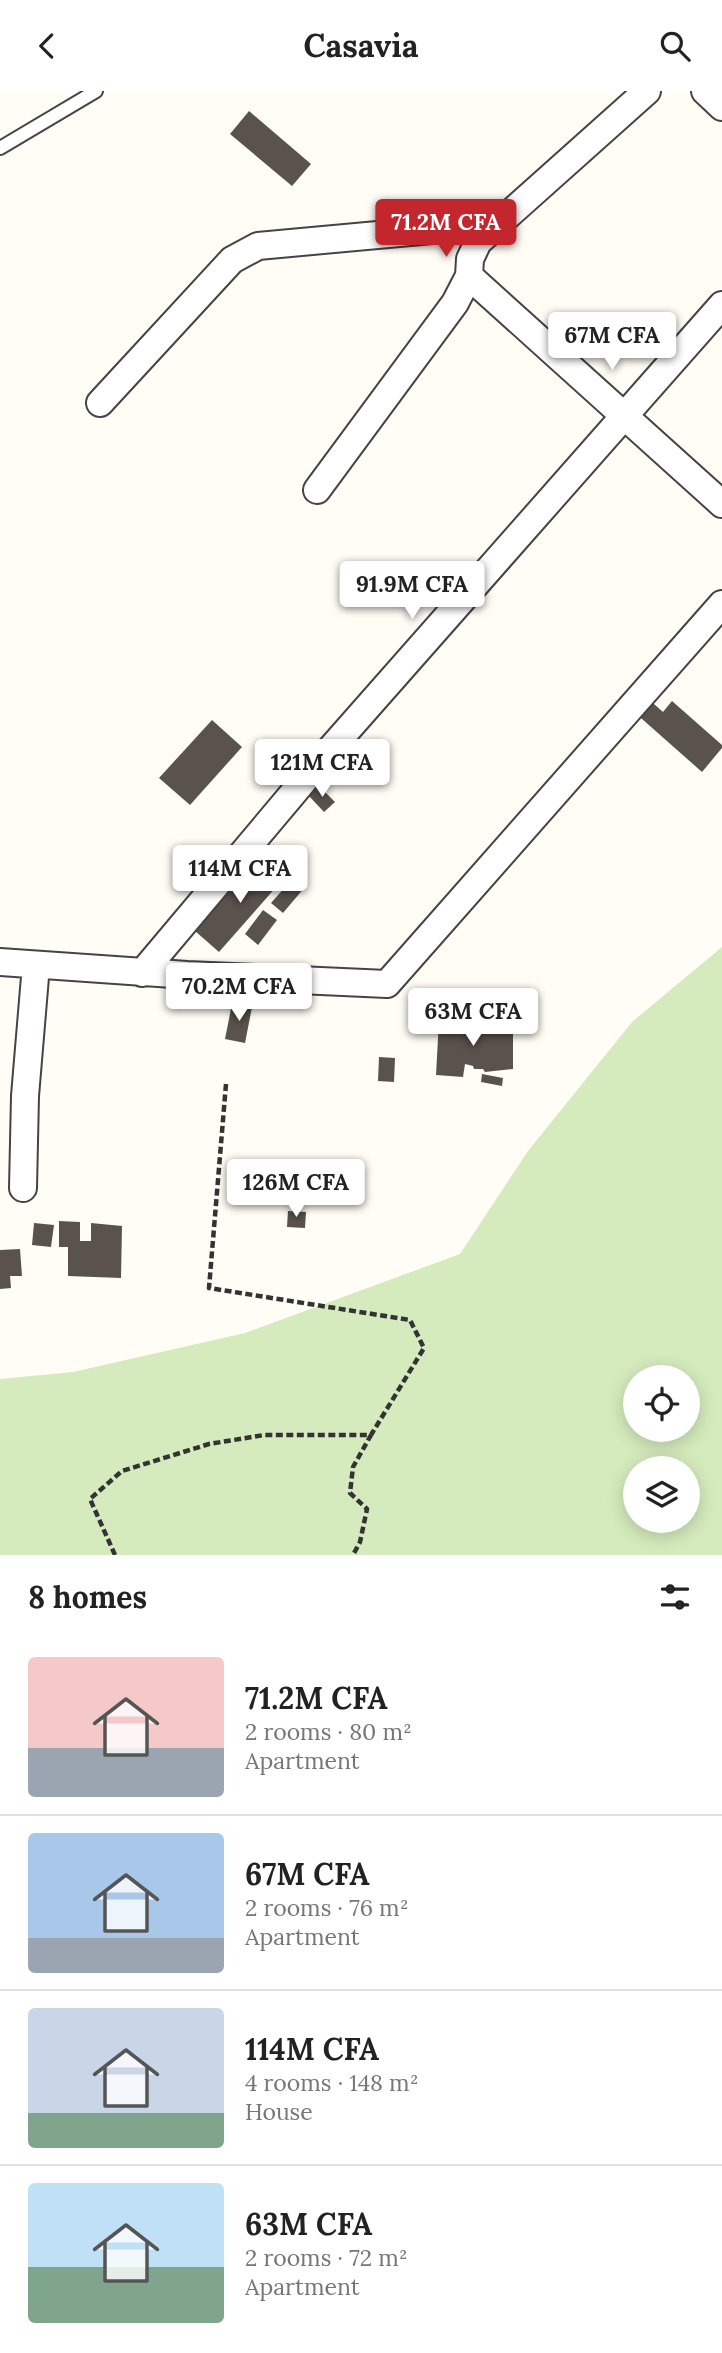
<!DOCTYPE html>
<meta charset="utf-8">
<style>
:root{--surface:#fff;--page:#f6f6f6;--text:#222;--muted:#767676;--line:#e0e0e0;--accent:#c4262e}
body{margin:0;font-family:Lora,serif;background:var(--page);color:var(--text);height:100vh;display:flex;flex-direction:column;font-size:26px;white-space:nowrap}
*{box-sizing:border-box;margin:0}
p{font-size:23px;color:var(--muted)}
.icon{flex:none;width:38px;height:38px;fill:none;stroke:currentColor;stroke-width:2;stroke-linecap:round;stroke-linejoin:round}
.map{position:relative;height:1464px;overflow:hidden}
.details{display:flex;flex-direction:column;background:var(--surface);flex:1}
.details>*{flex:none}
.controls{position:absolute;left:623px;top:1274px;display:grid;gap:14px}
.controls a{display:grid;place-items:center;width:77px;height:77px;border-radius:50%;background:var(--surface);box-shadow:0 4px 18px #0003;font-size:35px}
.price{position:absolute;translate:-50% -60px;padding:0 16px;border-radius:7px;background:#fff;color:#222;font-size:23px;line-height:46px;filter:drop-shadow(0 2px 4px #0008)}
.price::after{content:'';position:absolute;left:50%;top:42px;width:21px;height:16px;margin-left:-10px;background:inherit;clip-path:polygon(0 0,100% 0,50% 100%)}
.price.on{background:var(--accent);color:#fff}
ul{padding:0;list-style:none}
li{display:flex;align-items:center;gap:21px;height:175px;padding:0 28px}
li+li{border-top:2px solid var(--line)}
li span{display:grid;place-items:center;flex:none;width:196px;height:140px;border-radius:7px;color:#555}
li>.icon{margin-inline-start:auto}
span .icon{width:84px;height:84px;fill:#fffc;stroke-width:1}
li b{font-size:30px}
h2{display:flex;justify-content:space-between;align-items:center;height:84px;padding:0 28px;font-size:30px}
header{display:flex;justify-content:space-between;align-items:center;height:91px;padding:0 28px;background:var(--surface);font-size:32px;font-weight:700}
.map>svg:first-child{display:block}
.green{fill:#d5ebbd;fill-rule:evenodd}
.building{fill:#5a524d}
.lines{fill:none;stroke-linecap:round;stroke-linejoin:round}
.lane-casing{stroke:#444;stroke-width:16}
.street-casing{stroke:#444;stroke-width:30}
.path{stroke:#333;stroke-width:4.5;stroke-dasharray:7 3.5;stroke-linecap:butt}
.lane{stroke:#fff;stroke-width:12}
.street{stroke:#fff;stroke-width:26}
</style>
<header><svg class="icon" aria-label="back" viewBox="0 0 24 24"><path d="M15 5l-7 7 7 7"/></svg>Casavia<svg class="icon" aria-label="search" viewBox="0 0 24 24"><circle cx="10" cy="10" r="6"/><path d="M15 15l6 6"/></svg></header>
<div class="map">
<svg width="722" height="1464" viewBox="0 0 722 1464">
<rect width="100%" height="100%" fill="#fffdf5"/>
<!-- green -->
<path class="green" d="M722,856V1464H0V1288L73,1281L245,1242L460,1163L528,1060L632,931ZM635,1286H688V1339H635ZM635,1377H688V1430H635Z"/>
<!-- building -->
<path class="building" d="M249,20L311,73L292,95L230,43Z
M645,605L663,621L672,610L722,654V657L702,681L633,620Z
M212,629L242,656L190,714L159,687Z
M319,695L335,711L324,721L309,705Z
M260,766L284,787L219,861L195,840Z
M293,787L305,796L283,822L271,812Z
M263,819L277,829L258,854L245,843Z
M232,913L252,916L245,952L225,948Z
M439,929L513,938V978L485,981L483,978H474L473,975L465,973L463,986L436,984Z
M379,966L395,967L394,991L378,990Z
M482,983L503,987L502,995L481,991Z
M288,1120L306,1121L305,1137L287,1136Z
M59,1130L80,1131V1150H91V1132L122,1135L121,1187L68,1185V1156H59Z
M34,1132L54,1134L51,1156L32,1154Z
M20,1158L22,1185H10L11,1197L0,1198V1159Z"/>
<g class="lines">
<!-- lane casing -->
<g class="lane-casing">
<path id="lane" d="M0,57L96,0"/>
</g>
<!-- street casing -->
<g class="street-casing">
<path id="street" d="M705,0L722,16
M469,185L722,413
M100,312L232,169L258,155L443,138L506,125
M317,399L455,212L469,185L470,168L478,151L647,0
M0,871L187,884L387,893L722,513
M142,882L327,662L722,214
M23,1097L25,1005L36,874"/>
</g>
<!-- path -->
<path class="path" d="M226,993L209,1197L410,1229L424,1257L371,1344
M115,1464L90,1408L122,1380L209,1353L264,1344H371L353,1376L350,1402L367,1418L360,1451L353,1464"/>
<!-- lane -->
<use href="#lane" class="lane"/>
<!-- street -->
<use href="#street" class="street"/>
</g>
</svg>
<div class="controls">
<a><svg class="icon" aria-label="locate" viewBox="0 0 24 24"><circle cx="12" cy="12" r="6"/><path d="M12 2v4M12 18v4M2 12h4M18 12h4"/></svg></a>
<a><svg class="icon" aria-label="layers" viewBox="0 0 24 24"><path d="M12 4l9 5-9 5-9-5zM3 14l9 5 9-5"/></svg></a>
</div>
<b class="price on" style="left:446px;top:168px">71.2M CFA</b>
<b class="price" style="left:612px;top:281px">67M CFA</b>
<b class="price" style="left:412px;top:530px">91.9M CFA</b>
<b class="price" style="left:322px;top:708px">121M CFA</b>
<b class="price" style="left:240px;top:814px">114M CFA</b>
<b class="price" style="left:239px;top:932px">70.2M CFA</b>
<b class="price" style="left:473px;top:957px">63M CFA</b>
<b class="price" style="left:296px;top:1128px">126M CFA</b>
</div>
<section class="details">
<h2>8 homes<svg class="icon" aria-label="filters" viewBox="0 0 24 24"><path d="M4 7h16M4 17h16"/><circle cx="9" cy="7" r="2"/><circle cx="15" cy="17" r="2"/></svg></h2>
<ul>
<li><span style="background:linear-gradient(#f6c9c9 65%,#9aa5b1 0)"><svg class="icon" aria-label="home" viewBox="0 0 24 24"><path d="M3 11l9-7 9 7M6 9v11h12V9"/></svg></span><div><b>71.2M CFA</b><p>2 rooms · 80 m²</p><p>Apartment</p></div></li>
<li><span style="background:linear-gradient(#a9c7e8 75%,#9aa5b1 0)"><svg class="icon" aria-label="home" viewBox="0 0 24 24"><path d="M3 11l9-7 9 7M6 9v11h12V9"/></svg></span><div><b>67M CFA</b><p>2 rooms · 76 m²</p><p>Apartment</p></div></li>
<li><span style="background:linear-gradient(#c9d6e8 75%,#7fa58c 0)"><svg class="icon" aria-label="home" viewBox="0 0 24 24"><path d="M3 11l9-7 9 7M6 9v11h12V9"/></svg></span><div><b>114M CFA</b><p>4 rooms · 148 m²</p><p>House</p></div></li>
<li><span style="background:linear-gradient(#bfe0f5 60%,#7fa58c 0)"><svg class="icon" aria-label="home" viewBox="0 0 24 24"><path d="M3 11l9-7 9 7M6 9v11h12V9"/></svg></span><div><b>63M CFA</b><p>2 rooms · 72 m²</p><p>Apartment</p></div></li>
</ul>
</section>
